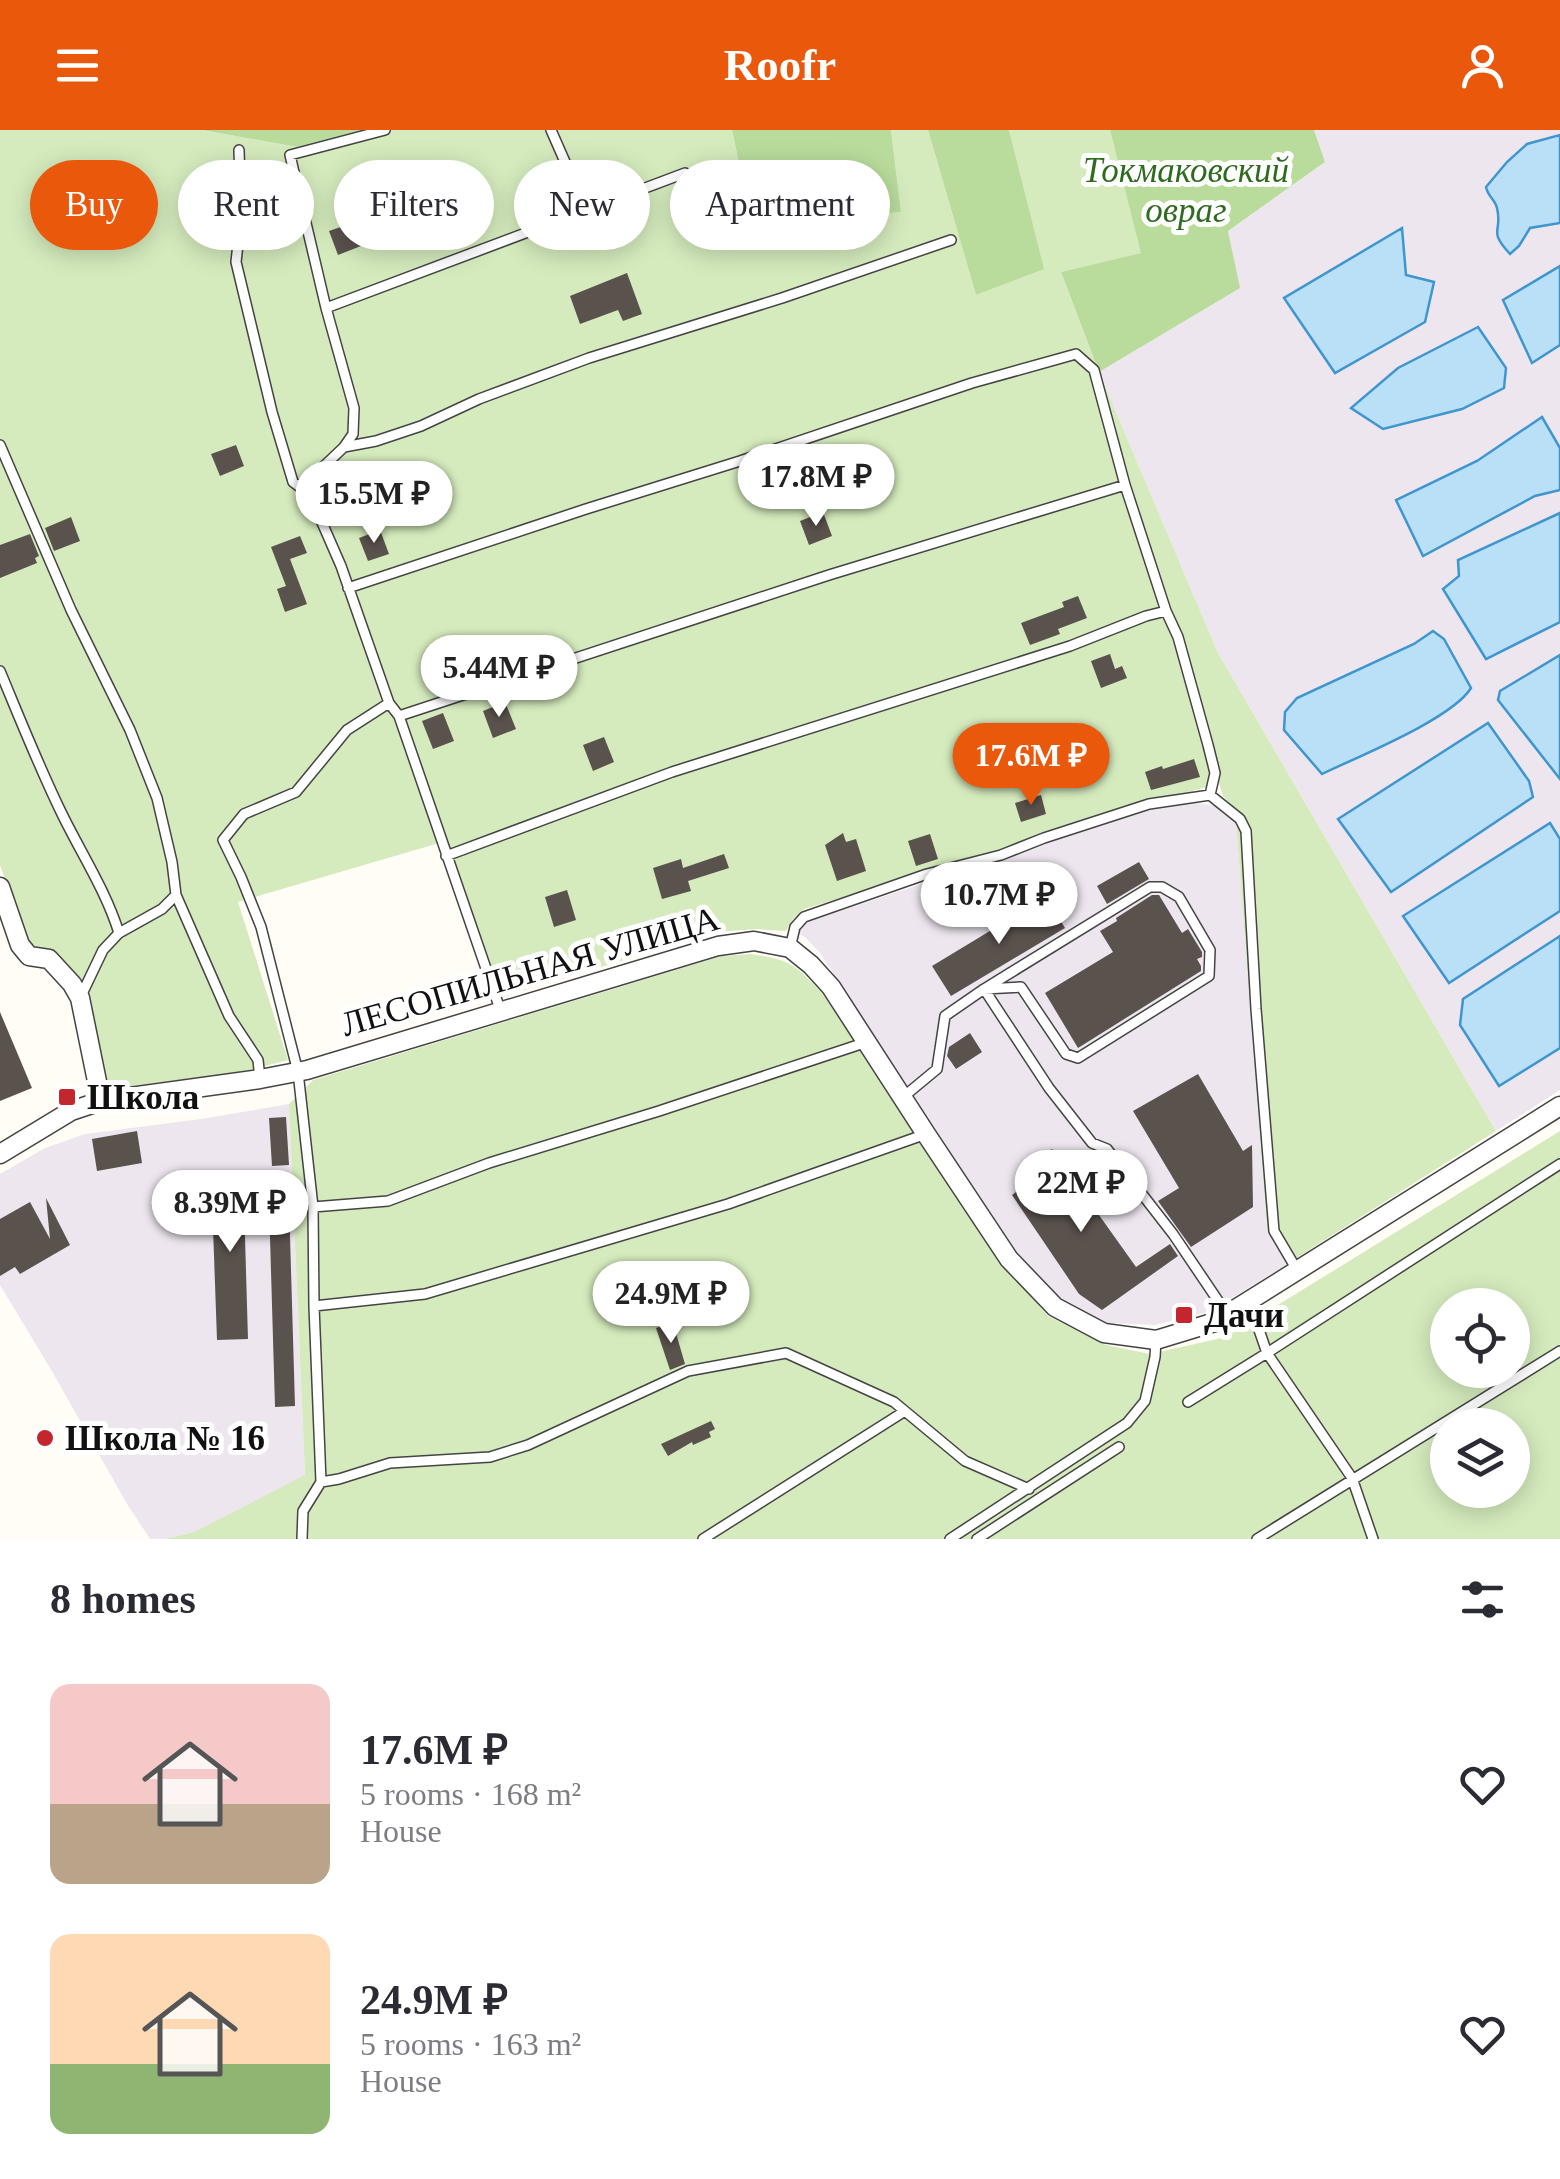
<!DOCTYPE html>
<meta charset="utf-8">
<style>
:root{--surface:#fff;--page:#f2f2f3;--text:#2b2b33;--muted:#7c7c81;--accent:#ea580c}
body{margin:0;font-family:"Times New Roman",serif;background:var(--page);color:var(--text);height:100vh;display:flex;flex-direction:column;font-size:38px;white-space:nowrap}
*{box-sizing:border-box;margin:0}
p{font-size:32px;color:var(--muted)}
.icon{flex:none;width:55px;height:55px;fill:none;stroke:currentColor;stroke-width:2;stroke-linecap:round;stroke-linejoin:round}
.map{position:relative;height:1409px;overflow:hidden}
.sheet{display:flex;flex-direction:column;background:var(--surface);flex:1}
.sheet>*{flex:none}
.top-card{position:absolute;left:30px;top:30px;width:1000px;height:90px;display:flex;gap:20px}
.buttons{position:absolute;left:1430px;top:1158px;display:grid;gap:20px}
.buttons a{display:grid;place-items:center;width:100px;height:100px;border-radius:50%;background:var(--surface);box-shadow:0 5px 25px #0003;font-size:50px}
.price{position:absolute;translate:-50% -85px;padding:0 22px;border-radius:35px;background:#fff;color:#222;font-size:32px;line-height:65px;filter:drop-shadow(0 2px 5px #0008)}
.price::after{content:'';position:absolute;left:50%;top:60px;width:30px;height:22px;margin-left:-15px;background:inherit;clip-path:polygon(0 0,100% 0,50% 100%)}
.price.on{background:var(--accent);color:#fff}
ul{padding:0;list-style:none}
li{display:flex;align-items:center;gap:30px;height:250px;padding:0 50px}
li span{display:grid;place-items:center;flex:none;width:280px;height:200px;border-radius:20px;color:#555}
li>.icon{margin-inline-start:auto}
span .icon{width:120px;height:120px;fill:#fffc;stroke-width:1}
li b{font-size:42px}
h2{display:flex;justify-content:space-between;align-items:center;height:120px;padding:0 50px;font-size:42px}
.chip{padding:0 35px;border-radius:45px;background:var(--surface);box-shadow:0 5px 25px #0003;font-size:35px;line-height:90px}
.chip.on{background:var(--accent);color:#fff}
header{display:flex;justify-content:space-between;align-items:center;height:130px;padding:0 50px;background:var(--accent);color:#fff;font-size:45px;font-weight:700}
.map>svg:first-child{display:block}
.industrial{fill:#eee6ef}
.green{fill:#d5ebbd;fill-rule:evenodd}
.forest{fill:#b9dc9c}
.water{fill:#b9e0f7;stroke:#3f96cf;stroke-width:2.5}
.building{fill:#5a524d}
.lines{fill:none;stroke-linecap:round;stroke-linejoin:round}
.lane-casing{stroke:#444;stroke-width:12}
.street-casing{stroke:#444;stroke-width:21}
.lane{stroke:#fff;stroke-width:9}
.street{stroke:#fff;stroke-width:18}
.poi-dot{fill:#c4262e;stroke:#fff;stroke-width:4}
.labels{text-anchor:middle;stroke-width:10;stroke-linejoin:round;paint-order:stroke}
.park-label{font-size:35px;font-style:italic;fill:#2f6b1f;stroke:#fff}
.street-label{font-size:35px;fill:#111;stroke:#fff}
.poi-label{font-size:35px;font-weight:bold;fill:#111;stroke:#fff;text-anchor:start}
</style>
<header><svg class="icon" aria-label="menu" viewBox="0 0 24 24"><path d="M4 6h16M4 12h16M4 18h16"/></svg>Roofr<svg class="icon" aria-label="person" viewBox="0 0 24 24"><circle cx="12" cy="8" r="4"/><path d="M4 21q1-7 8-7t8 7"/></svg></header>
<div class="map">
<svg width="1560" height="1409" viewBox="0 0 1560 1409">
<rect width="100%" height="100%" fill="#fffdf5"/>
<!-- industrial -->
<path class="industrial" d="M1314,0H1560V960L1496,1001L1218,523L1099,242L1239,158L1228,101L1325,32Z
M1196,673L1235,678L1267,1100L1287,1134L1209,1182L1155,1195L1107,1193L1060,1168L1013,1118L820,823L806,808L798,803L804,793L1151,678Z
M289,974L305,1346L194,1402L165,1409H150L127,1374L53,1243L0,1155V1044L45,1018L85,1004L201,989Z"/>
<!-- green -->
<path class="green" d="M0,0H202L297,17L361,0H732L752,95L901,82L891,0H928L976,165L1043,139L1009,0H1110L1142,123L1061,142L1099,242L1218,523L1496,1001L1287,1134L1267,1100L1235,679L1223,666L1219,653L804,779L793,789L786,801L756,799L717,802L498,868L446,711L238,772L288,930L246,941L110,959L102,946L82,849C65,845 63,830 49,822C39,817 34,818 26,809L0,735Z
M750,824C791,829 795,835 823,864L1001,1133L1048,1186L1106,1215L1150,1224L1226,1207L1560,1001V1409H165L194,1402L305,1345L289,974L313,950L722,826ZM1448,1175H1512V1240H1448ZM1448,1295H1512V1360H1448Z"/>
<!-- forest -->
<path class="forest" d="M202,0H361L297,17Z
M732,0H891L901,82L752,95Z
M928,0H1009L1044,139L976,165Z
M1110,0H1314L1325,32L1228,101L1240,158L1099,242L1061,142L1141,123Z"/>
<!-- water -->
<path class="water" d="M1560,5V93L1530,98L1519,116L1510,124C1487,99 1503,103 1497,78C1495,69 1488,67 1486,57L1507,32L1527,14Z
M1402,98L1406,145L1434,152L1425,192L1335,243L1284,168Z
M1560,136V215L1532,233L1503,170Z
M1478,197L1506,238L1504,258L1462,279L1383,299L1351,278L1398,238Z
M1542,287L1560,318V360L1535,366L1423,426L1396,370L1477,331Z
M1560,383V492L1486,529L1443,459L1459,446L1458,430Z
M1433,501L1444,509L1471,558C1452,589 1357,627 1322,644L1284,600L1285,582L1297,568L1414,514Z
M1560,525V649L1498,570L1500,561Z
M1488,593L1529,651L1533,667L1391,762L1338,689Z
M1550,693L1560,709V781L1449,853L1403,786Z
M1560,806V918L1499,956L1460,895L1463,869Z"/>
<!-- building -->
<path class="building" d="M715,56L732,81L713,93L696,69Z
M352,93L361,116L338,125L329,101Z
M627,143L642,184L623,191L618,180L580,194L570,166Z
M236,315L244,336L220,346L211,324Z
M823,382L832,406L809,415L800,391Z
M71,387L80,411L54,421L45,398Z
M380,400L389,424L368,431L359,408Z
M30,404L39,426L35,428L37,433L0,448V415Z
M300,406L307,423L290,429L307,474L285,482L277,459L286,456L271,417Z
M1078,466L1087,488L1058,499L1060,504L1030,515L1021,493L1064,477L1062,472Z
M1110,524L1115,539L1122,536L1127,548L1101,558L1091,531Z
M505,572L516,599L493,608L483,581Z
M443,583L454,611L433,619L422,591Z
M604,607L614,632L593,641L583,615Z
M1194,629L1200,647L1151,660L1145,642L1162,636L1163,639Z
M1041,665L1046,684L1021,692L1015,673Z
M843,703L846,712L856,709L866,741L837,751L825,715Z
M930,704L938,729L916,736L908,711Z
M724,724L729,738L688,751L691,761L662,769L653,738L681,729L683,738Z
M1139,732L1149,749L1107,774L1097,756Z
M567,760L576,790L554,797L545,767Z
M1152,765H1159L1182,803L1188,799L1202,822V827L1197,829L1201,836V841L1078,918L1045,863L1113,822L1100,801L1117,791L1116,788Z
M1046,767L1065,798L951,866L932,836Z
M0,882L32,958L0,971Z
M970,903L982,922L956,939L947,926L949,917Z
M1198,944L1243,1021L1252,1015L1253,1077L1191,1117L1158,1071L1179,1058L1133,981Z
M286,987L289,1035L272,1036L269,988Z
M137,1001L142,1033L97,1041L92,1009Z
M1052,1019L1136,1137L1170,1114L1178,1126L1102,1180L1079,1164L1012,1065L1035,1048L1027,1036Z
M243,1040L248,1209L217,1210L211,1041Z
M46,1068L70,1115L20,1144L15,1137L0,1146V1089L30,1072L50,1109Z
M289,1072L295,1276L275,1277L269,1073Z
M673,1193L685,1234L670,1240L656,1198Z
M711,1291L715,1299L709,1302L711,1307L693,1315L692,1312L668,1326L661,1314Z"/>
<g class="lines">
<!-- lane casing -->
<g class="lane-casing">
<path id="lane" d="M385,0L290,25L326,178L354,278L353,304L344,317L322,338L310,365L341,436L389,573L399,586L501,882
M551,0L587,82
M239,20L241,87L236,132L272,282L293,352L310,365
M326,178L685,43
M0,315L71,480L130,600L157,668L172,732L176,765L162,779L119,803L103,820L81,866
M344,317L376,311L421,296L479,269L589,228L782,168L951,110
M348,458L586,379L740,331L972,253L1076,224L1094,240L1125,355L829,445L399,586
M1166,481L1178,507L1208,615L1215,643L1210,665
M0,541C20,589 39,637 62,684C81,723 106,761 119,803
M446,726L672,642L1070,516L1146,486L1166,481L1125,355
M176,765L229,886L258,930L260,949
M790,818L795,797L804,787L927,744L1001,725L1044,708L1149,674L1210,665L1240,689L1246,701L1256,879L1274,1101L1297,1140
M902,968L937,939L945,886L984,859L1021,857L1066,924L1078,928L1209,846L1210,820L1179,767L1162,757H1150L984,859L1049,958L1092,1013L1107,1019L1173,1104L1227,1184
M313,1077L388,1071L489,1033L659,981L867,912
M1249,1171L1267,1223L1352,1348L1373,1409
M314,1176L425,1164L728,1074L926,1004
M1188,1272L1267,1223L1560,1034
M321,1352L339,1349L390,1333L490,1327L528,1315L688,1241L786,1223L894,1272L965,1331L1029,1359
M302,1409L303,1381L321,1352L314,1176L313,1077L298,942L261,797L241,747L223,710L244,684L296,662L347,600L389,573
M703,1409L905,1281
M950,1409L1127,1293L1145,1271L1155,1227L1156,1210
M977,1409L1119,1317
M1257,1409L1560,1221"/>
</g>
<!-- street casing -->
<g class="street-casing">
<path id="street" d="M0,757L20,815L29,826L49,829L72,854L80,868L101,971
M0,1024L71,981L101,971L260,949L307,940L718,816L754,811L790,818L811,835L831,857L926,1004L1009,1129L1055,1177L1104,1203L1156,1210L1215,1192L1560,976"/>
</g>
<!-- lane -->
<use href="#lane" class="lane"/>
<!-- street -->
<use href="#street" class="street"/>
</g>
<!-- markers -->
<g class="poi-dot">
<rect x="57" y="957" width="20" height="20" rx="5"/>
<rect x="1174" y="1175" width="20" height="20" rx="5"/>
<circle cx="45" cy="1308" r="10"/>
</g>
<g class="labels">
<!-- park labels -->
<g class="park-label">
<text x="1186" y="52">Токмаковский<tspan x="1186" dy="40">овраг</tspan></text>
</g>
<!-- street labels -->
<g class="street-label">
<text transform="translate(530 841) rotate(-16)" y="12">ЛЕСОПИЛЬНАЯ УЛИЦА</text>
</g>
<!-- poi labels -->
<g class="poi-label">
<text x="87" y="979">Школа</text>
<text x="1204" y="1197">Дачи</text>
<text x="65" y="1320">Школа № 16</text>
</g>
</g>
</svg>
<div class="buttons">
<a><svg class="icon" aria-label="locate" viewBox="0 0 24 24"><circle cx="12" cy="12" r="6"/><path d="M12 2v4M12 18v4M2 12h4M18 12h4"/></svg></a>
<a><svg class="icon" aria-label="layers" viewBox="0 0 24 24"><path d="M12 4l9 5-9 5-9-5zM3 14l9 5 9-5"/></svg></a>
</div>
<b class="price" style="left:816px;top:399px">17.8M ₽</b>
<b class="price" style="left:374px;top:416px">15.5M ₽</b>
<b class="price" style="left:499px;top:590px">5.44M ₽</b>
<b class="price on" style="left:1031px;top:678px">17.6M ₽</b>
<b class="price" style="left:999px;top:817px">10.7M ₽</b>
<b class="price" style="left:1081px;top:1105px">22M ₽</b>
<b class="price" style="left:230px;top:1125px">8.39M ₽</b>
<b class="price" style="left:671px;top:1216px">24.9M ₽</b>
<div class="top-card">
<a class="chip on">Buy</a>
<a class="chip">Rent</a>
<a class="chip">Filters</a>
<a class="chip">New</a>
<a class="chip">Apartment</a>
</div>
</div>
<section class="sheet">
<h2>8 homes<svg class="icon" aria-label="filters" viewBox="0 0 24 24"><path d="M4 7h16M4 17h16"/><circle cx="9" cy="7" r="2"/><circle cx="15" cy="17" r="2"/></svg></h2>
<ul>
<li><span style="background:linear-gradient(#f6c9c9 60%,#b9a48a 0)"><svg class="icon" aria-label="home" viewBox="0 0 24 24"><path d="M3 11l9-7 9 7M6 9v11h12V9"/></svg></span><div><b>17.6M ₽</b><p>5 rooms · 168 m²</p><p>House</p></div><svg class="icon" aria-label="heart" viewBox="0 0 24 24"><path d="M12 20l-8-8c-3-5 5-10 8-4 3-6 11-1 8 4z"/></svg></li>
<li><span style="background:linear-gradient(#ffd9b3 65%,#8fb573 0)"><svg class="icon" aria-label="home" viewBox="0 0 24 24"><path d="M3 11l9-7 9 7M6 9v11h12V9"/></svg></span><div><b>24.9M ₽</b><p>5 rooms · 163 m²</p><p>House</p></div><svg class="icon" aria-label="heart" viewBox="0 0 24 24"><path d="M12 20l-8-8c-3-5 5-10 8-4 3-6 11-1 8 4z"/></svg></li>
</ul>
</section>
